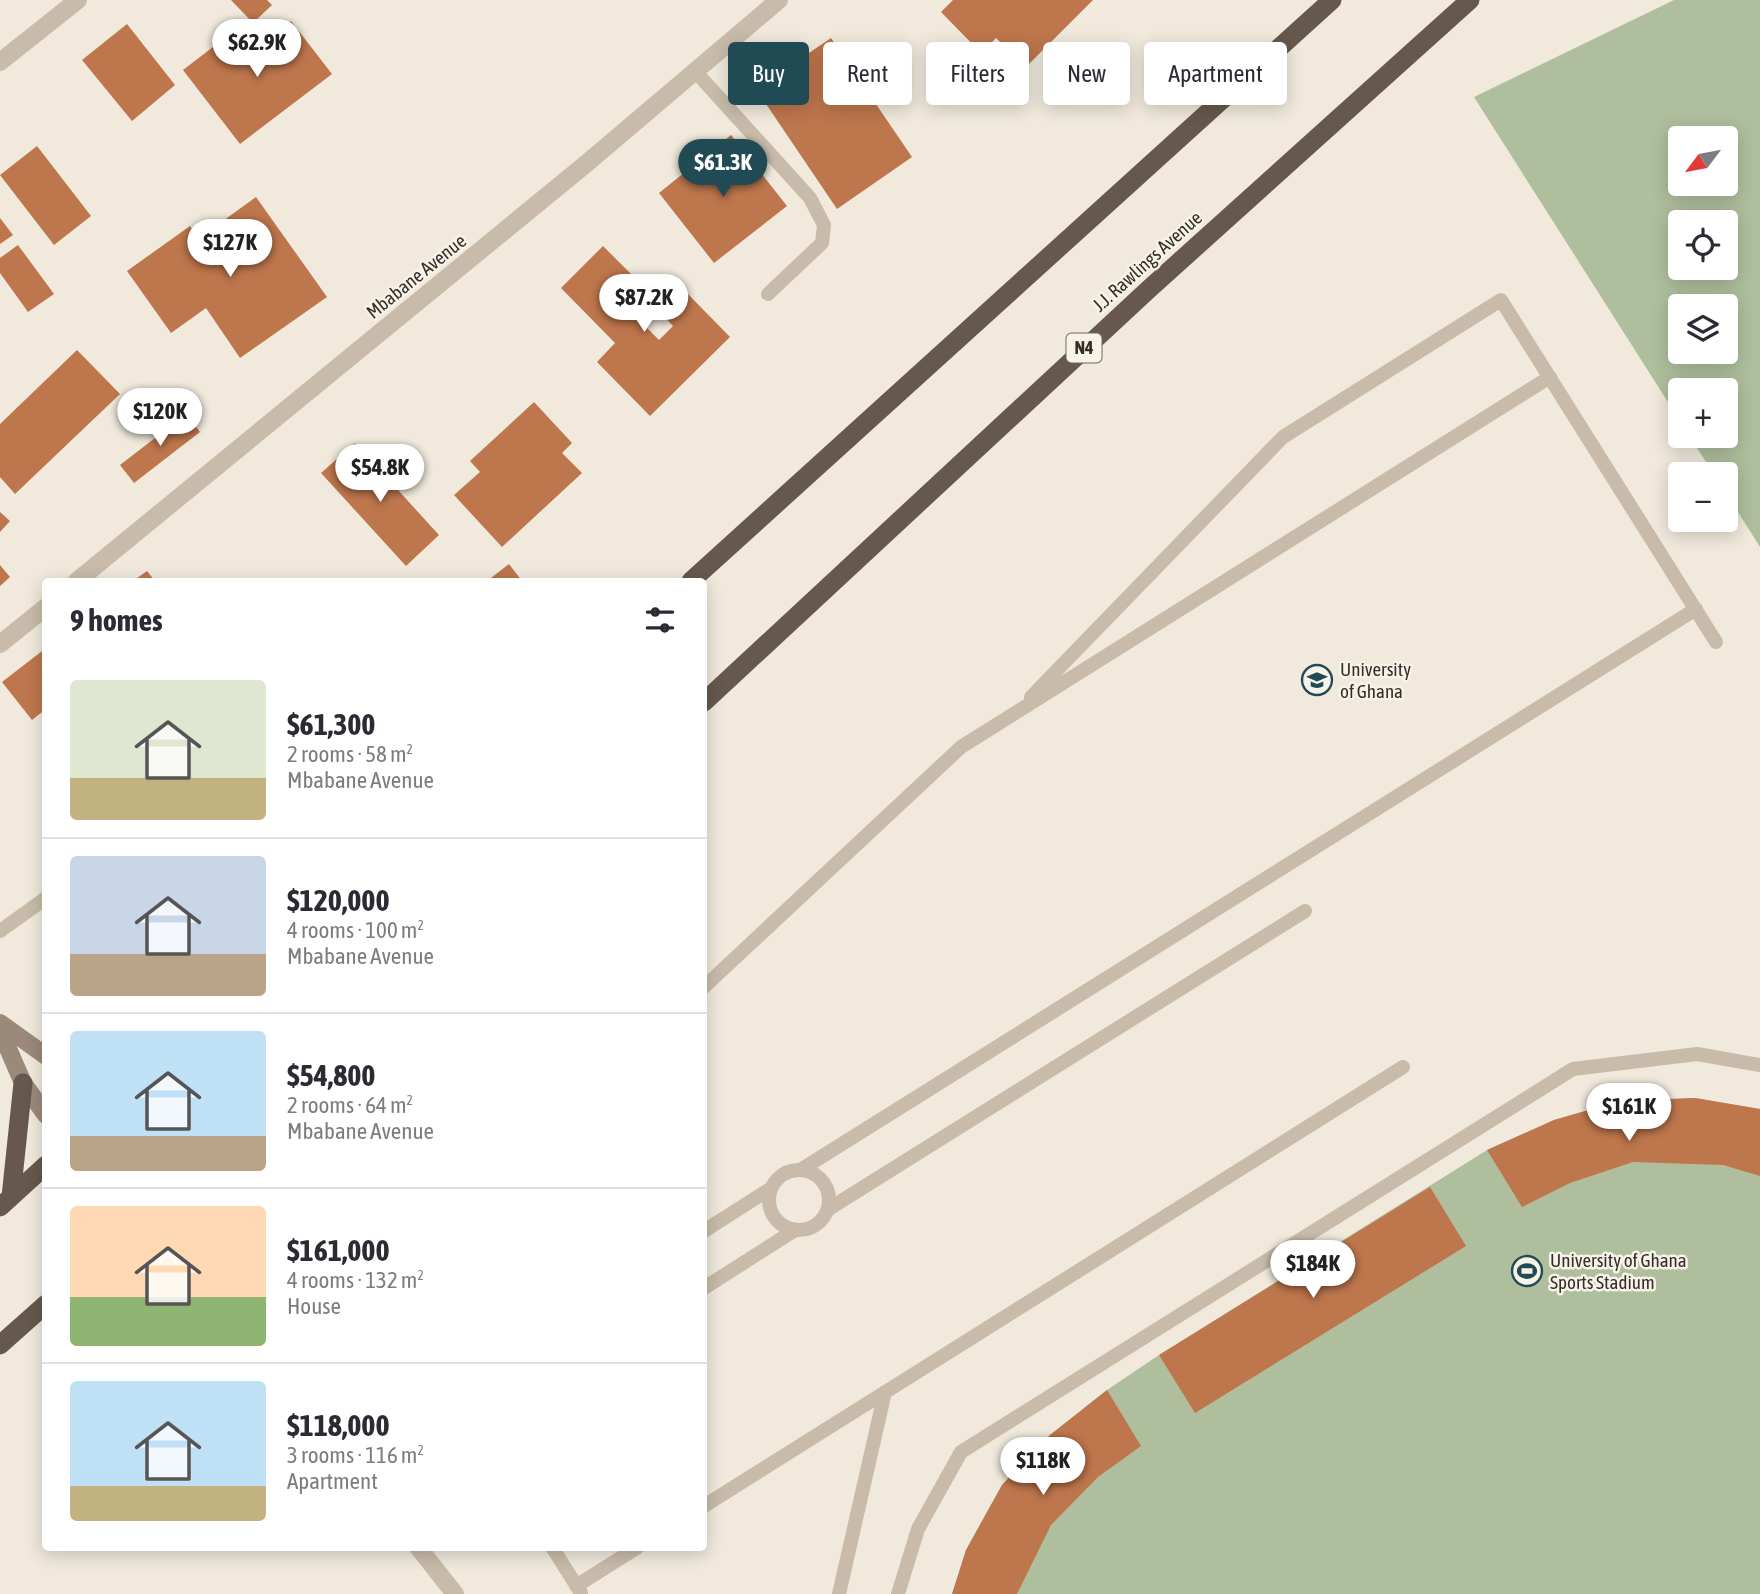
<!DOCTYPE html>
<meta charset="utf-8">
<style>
:root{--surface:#fff;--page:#f2f2f3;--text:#2b2b33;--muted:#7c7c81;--line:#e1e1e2;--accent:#204a54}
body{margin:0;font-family:"Asap Condensed",sans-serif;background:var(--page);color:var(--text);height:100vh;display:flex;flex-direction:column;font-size:26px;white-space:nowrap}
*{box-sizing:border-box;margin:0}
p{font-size:23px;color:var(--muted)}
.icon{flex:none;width:38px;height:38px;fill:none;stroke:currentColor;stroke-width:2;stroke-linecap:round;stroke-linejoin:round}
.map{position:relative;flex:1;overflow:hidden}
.sheet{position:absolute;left:42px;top:578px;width:665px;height:973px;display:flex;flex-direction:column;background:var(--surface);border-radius:7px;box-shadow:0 4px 18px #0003}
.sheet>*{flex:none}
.guide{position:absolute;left:728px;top:42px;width:665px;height:63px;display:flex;gap:14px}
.needle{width:46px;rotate:238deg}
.fabs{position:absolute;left:1668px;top:126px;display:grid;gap:14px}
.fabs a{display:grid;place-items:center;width:70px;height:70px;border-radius:7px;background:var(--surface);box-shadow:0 4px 18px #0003;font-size:35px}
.price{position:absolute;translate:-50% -60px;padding:0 16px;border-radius:24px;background:#fff;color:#222;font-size:23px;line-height:46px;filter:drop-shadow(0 2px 4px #0008)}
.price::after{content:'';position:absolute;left:50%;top:42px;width:21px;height:16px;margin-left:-10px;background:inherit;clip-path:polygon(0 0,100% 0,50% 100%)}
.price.on{background:var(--accent);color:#fff}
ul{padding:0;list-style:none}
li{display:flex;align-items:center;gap:21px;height:175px;padding:0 28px}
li+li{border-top:2px solid var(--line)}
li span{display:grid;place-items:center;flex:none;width:196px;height:140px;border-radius:7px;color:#555}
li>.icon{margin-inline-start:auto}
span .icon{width:84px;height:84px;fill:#fffc;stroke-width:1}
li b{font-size:30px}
h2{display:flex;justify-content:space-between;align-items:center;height:84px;padding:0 28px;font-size:30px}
.tag{padding:0 24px;border-radius:7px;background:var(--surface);box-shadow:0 4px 18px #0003;font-size:24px;line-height:63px}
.tag.on{background:var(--accent);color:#fff}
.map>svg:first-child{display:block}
.green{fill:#afbf9d;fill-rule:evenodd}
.building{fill:#be764c}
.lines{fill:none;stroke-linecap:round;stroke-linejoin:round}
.service{stroke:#c8bba9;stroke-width:14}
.minor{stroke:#c8bba9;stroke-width:18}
.tertiary{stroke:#c8bba9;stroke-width:18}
.secondary{stroke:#9b8a7a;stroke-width:18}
.trunk{stroke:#66584d;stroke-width:19}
.labels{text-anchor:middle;stroke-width:5;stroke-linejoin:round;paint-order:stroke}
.shield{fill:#f8f3e8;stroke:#706962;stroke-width:2}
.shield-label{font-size:18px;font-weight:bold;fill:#352e28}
.street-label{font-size:19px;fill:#352e28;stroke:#f8f3e8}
.poi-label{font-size:19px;fill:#352e28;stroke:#f8f3e8;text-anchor:start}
</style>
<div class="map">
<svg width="1760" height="1594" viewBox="0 0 1760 1594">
<rect width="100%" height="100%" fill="#f0e9dc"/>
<!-- green -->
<path class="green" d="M1674,0H1760V547L1726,493V474H1714L1689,436H1726V390H1680V421L1474,97ZM1680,138H1726V184H1680ZM1680,222H1726V268H1680ZM1680,306H1726V352H1680Z
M1695,1098L1760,1109V1594H952L966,1550L1002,1485L1050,1435L1107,1390L1159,1355L1487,1150L1554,1120L1620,1101Z"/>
<!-- building -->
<path class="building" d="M231,0H267L272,5L253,23Z
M953,0H1093L1026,67L996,38L981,53L941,12Z
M291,21L332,74L240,144L183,70L213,47L225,52L242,39L254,48Z
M127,24L175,85L132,121L82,60Z
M831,38L912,157L837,209L756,89Z
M731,135L787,206L714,263L659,193Z
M37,146L91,216L54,245L0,175Z
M256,197L327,297L240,358L206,308L171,333L127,271L190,226L198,239Z
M0,218L13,235L0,244Z
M18,245L54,294L28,312L0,273V258Z
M603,246L635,278L616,297L659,340L673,326L661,313L684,290L730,337L650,416L597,362L615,343L561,288Z
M77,350L120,394L15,494L0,477V424Z
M534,402L572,443L562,453L582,473L502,547L454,495L480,472L470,461Z
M186,414L200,432L134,483L120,465Z
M355,443L439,535L406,566L321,473Z
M0,512L10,521L0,532Z
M509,564L522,581H487Z
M0,565L10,577L0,586Z
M147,571L155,581H133Z
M46,648V709L32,720L2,682Z
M1695,1098L1760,1109V1176L1723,1165L1633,1162L1570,1183L1522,1207L1487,1150L1554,1120L1620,1101Z
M1430,1187L1466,1246L1195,1413L1159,1355Z
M1107,1390L1141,1446L1098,1477L1051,1525L1017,1594H952L966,1550L1002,1485L1050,1435Z"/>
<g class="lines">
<!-- service -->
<path class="service" d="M695,71L810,198L824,225L822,243L768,294
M1031,697L1283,437L1501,300L1716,642
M0,931L46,898
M704,987L961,747L1550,377
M802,1169L1696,609
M769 1200a30 30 0 1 1 60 0a30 30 0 1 1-60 0Z
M827,1210L1305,911
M704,1231L770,1189
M704,1288L795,1230
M704,1506L1403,1067
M552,1547L581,1593
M576,1586L638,1547
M839,1594L885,1392
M898,1594L918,1529L961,1452L1573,1069L1697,1054L1760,1065"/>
<!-- minor -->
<path class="minor" d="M0,62L78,0
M77,581L587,163L779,0
M0,644L46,607"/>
<!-- tertiary -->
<path class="tertiary" d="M418,1547L455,1594"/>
<!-- secondary -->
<path class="secondary" d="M0,1023L46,1056
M0,1030L23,1083L46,1115"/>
<!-- trunk -->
<path class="trunk" d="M691,581L1332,0
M704,702L1149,289L1470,0
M11,1197L23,1083
M0,1207L46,1165
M0,1345L46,1304"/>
</g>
<!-- icons -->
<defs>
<g id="university-ring" transform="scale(1.575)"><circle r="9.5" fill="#f8f3e8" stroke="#204a54" stroke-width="1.5"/><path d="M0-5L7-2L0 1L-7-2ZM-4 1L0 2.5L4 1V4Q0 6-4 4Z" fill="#204a54"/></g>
<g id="stadium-ring" transform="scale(1.575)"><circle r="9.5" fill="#f8f3e8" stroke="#204a54" stroke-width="1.5"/><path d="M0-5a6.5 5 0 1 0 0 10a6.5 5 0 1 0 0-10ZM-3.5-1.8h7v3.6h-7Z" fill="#204a54"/></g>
</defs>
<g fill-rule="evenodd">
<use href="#university-ring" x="1317" y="680"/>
<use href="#stadium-ring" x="1527" y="1271"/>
</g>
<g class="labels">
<!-- shield labels -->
<rect class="shield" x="1066.5" y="333.5" width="35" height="29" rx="5"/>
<g class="shield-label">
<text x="1084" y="354">N4</text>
</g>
<!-- street labels -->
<g class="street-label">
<text transform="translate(1147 261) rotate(-42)" y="7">J.J. Rawlings Avenue</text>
<text transform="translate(416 276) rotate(-39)" y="7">Mbabane Avenue</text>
</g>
<!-- poi labels -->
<g class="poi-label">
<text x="1340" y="676">University<tspan x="1340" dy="22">of Ghana</tspan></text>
<text x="1550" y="1267">University of Ghana<tspan x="1550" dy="22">Sports Stadium</tspan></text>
</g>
</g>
</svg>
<div class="fabs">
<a><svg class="needle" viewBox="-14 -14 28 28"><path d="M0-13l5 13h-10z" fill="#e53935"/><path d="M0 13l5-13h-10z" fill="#7c7c81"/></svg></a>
<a><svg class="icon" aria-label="locate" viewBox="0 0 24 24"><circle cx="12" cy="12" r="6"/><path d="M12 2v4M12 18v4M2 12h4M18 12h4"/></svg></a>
<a><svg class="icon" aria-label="layers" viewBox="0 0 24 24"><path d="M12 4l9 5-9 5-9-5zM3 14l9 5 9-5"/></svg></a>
<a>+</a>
<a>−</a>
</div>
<b class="price" style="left:257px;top:79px">$62.9K</b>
<b class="price on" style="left:723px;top:199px">$61.3K</b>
<b class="price" style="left:230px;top:279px">$127K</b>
<b class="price" style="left:644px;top:334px">$87.2K</b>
<b class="price" style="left:160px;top:448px">$120K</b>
<b class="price" style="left:380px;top:504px">$54.8K</b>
<b class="price" style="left:1629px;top:1143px">$161K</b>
<b class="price" style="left:1313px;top:1300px">$184K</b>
<b class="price" style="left:1043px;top:1497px">$118K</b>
<div class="guide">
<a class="tag on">Buy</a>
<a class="tag">Rent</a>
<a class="tag">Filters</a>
<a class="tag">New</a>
<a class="tag">Apartment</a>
</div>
<section class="sheet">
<h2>9 homes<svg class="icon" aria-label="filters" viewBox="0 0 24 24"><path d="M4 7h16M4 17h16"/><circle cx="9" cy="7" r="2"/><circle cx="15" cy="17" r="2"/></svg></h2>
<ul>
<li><span style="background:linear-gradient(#dfe7d0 70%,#c2b280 0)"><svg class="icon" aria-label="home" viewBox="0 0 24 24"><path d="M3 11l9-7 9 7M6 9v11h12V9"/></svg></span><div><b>$61,300</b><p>2 rooms · 58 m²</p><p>Mbabane Avenue</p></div></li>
<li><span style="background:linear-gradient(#c9d6e8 70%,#b9a48a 0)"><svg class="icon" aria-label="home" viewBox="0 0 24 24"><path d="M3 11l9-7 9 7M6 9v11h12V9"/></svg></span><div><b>$120,000</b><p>4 rooms · 100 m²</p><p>Mbabane Avenue</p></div></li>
<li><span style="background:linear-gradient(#bfe0f5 75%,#b9a48a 0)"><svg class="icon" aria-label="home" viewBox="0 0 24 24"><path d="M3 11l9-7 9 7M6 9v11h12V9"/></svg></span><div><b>$54,800</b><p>2 rooms · 64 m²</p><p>Mbabane Avenue</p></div></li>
<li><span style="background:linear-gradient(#ffd9b3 65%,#8fb573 0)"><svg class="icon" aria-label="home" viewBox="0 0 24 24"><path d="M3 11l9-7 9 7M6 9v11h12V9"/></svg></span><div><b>$161,000</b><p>4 rooms · 132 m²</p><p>House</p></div></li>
<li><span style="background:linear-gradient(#bfe0f5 75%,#c2b280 0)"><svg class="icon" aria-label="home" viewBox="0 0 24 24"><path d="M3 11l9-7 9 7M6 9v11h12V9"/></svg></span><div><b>$118,000</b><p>3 rooms · 116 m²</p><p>Apartment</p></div></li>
</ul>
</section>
</div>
